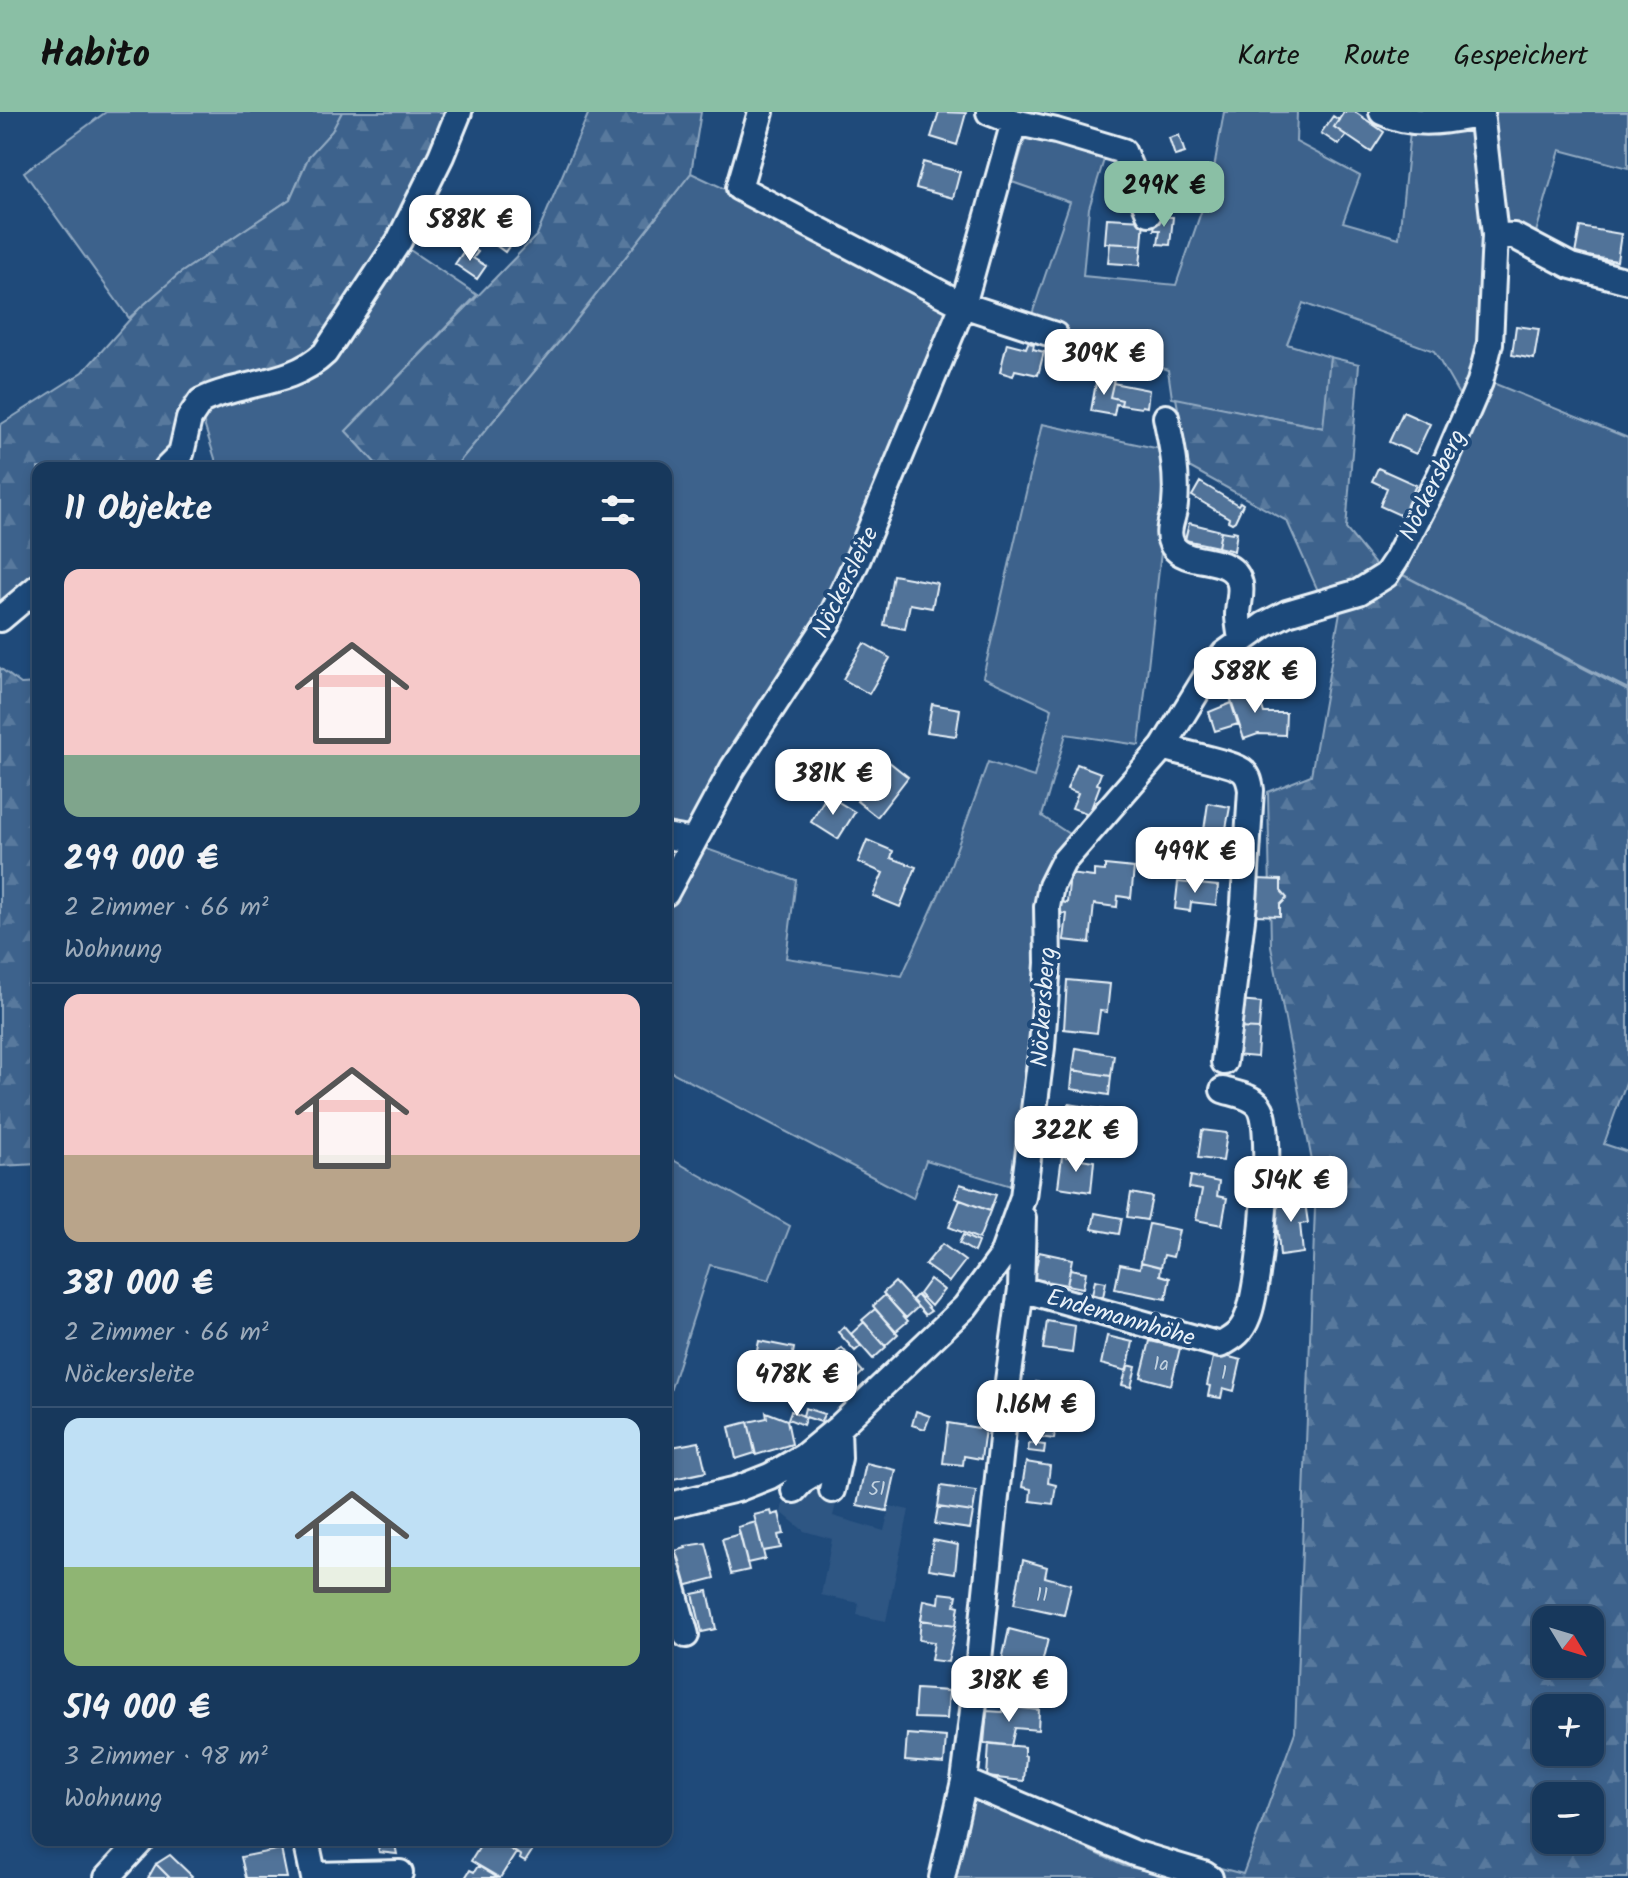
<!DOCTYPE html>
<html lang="de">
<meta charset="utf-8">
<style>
:root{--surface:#17385c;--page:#244365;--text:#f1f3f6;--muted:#9eacbb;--line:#365272;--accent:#8abfa5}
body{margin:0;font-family:Kalam,sans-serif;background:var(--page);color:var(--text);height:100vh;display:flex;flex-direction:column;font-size:30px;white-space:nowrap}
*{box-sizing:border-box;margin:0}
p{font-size:26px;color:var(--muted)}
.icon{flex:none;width:44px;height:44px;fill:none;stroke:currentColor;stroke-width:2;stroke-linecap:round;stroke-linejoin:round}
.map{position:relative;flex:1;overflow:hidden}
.panel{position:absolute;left:32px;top:350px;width:640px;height:1384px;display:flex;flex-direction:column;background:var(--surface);border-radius:16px;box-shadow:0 4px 12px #0003,0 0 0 2px var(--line)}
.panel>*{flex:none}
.needle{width:52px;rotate:128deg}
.fabs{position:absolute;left:1532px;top:1494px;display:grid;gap:16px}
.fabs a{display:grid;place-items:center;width:72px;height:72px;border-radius:16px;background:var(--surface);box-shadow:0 4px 12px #0003,0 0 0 2px var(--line);font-size:40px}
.price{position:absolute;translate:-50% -68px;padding:0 18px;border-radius:16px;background:#fff;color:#222;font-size:26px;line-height:52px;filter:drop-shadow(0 2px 4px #0008)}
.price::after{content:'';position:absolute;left:50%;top:48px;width:24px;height:18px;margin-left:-12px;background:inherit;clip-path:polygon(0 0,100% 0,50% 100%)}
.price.on{background:var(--accent);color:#111}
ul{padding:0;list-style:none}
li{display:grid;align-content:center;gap:16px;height:424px;padding:0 32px}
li+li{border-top:2px solid var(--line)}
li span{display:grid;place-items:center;height:248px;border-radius:16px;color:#555}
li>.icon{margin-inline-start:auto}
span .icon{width:144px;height:144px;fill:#fffc;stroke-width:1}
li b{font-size:34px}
h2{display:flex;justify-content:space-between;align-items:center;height:96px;padding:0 32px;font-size:34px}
header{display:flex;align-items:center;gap:48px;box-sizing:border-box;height:112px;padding:0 40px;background:var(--accent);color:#111}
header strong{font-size:38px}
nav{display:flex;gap:44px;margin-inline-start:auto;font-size:28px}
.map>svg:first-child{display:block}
.built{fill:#2e5683}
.grass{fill:#3c628c;stroke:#92aac2;stroke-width:2}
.forest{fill:url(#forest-firs);stroke:#92aac2;stroke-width:2;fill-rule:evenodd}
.building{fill:#517399;stroke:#e8f1f8;stroke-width:2}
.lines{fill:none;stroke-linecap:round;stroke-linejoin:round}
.minor-casing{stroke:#e8f1f8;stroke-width:30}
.minor{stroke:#1f4a7a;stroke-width:24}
.labels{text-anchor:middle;stroke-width:8;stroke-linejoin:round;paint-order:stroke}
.number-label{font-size:20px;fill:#c2d2e0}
.street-label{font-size:24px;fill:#e8f1f8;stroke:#1f4a7a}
</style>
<header>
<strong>Habito</strong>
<nav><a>Karte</a><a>Route</a><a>Gespeichert</a></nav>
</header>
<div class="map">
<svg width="1628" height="1766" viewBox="0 0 1628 1766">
<defs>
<pattern id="forest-firs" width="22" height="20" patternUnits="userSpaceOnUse" patternTransform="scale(2)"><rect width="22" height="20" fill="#3c628c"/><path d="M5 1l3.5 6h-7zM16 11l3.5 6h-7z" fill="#58799d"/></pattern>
</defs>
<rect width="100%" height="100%" fill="#1f4a7a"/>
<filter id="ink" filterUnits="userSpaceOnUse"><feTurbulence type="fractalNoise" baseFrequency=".0125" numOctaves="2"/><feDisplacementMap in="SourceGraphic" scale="16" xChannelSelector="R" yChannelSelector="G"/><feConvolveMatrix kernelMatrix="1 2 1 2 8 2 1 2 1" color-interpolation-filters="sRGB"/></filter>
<g filter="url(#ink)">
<!-- built -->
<path class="built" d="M840,1376L833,1404L884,1419L890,1394L909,1398L886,1509L857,1503L859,1491L821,1483L832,1427L804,1419L781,1400L787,1377Z"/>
<!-- grass -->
<path class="grass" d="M106,0H342L332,19L309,44L290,87L179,162L129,206L24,60Z
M1224,0H1297L1296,30L1360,64L1343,110L1399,126L1410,20L1475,13L1493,125L1477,267L1465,293L1434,239L1303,191L1287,232L1330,245L1324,316L1172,286L1168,258L1029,211L1070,90L1012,70L1028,17L1107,38L1089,96L1083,164L1176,173L1212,68Z
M1484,0H1628V56L1560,38L1534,127L1505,122Z
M691,61L960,187L813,552L698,734L796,768L786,846L902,864L946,766L988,650L1034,665L1052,597L983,565L1042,312L1165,338L1162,431L1139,633L1066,622L1042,704L1072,724L1039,768L1037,840L1014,1075L926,1048L913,1086L666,957V356H454L563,225Z
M401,132L477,183L346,319L380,356H218L199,296Z
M1488,269L1628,326V577L1395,459L1450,370Z
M666,1044L790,1114L769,1168L710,1153L666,1292Z
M955,1676L1124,1754L1181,1766H931Z"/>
<!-- forest -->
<path class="forest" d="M342,0H455L438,43L323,240L206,284L164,356H38V472L0,503V313L83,260L139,197L179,162L290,87L309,44L332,19Z
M589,0H701L691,61L563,225L454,356H380L346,319L537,123Z
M1330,245L1359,252L1346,417L1378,456L1354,471L1319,481L1287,409L1189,355L1176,286L1323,316Z
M1395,459L1628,579V965L1604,1032L1628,1040V1766H1189L1194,1749L1243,1762L1295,1620L1316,1070L1271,834L1268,680L1311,663L1340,500ZM1546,1508H1590V1552H1546ZM1546,1596H1590V1640H1546ZM1546,1684H1590V1728H1546Z
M0,556L21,572L38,571V1052L0,1054Z"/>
<!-- building -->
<path class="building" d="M939,0L966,1L957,33L931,25Z
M1344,0H1355L1384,20L1371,40L1334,15Z
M1333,4L1339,8L1334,15L1346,23L1339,33L1321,21Z
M1179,23L1185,41L1175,44L1169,26Z
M923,50L960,60L953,86L916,76Z
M1170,58L1192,61L1189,87L1167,84Z
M506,97L516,104L510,112L519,120L505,140L476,119L487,98L499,107Z
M1156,104L1173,105L1170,133L1158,132L1160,118H1154Z
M1107,106L1144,108L1142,133L1105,131Z
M1580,115L1621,122L1617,149L1575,142Z
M1105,131L1142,133L1140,153L1108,151L1110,131Z
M468,133L478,140L473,146L486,154L477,167L455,152Z
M1516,214L1539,217L1534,247L1512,243Z
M1007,231L1026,236L1028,231L1034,232L1033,237L1044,240L1038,263L1015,258L1013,264L1000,260Z
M1097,265L1114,267L1110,285L1122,288L1121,293L1116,292L1114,303L1091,299Z
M1113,271L1149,278L1147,295L1142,294L1141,296L1121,293L1122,288L1110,285Z
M1403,300L1430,312L1416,342L1389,330Z
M1378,356L1416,373L1402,404L1380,394L1387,376L1372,369Z
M1200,370L1238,393L1240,390L1243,392L1235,409L1232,411L1228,409L1229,406L1192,384Z
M1189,411L1221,419L1218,435L1185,428Z
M1221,419L1232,421L1233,419L1237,420L1234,439L1218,435Z
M893,463L937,471L932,496L910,492L905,517L884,513Z
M864,531L890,546L869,582L843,567Z
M1272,548L1307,550L1306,578L1271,576Z
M1236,573L1241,575L1243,583L1257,579L1264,601H1286L1285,623L1258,622L1244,627L1228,579L1230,575Z
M1231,591L1238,612L1215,619L1209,600Z
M932,592L960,597L956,624L927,620Z
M888,649L908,665L877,705L857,689Z
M1077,652L1101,661L1097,672L1100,673L1089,702L1072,696L1078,681L1067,677Z
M827,683L855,700L838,727L811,710Z
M1208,691L1230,695L1225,722L1204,718Z
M867,728L893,739L891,746L916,755L900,795L873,784L883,761L858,750Z
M1105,753L1134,756L1131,786L1118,784L1117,795L1094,792L1090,831L1064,828L1067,802L1059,801L1060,790L1067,791L1070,762L1094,765V758L1105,759Z
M1257,767L1281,768V779L1287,786L1280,793V804L1256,803Z
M1178,770L1218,774L1216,793L1191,790L1190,799L1175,797Z
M1067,868L1110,872L1107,900L1100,899L1097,921L1064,917Z
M1238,889L1261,891L1259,917L1236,916Z
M1236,916L1259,917L1257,945L1234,943Z
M1076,936L1114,943L1111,964L1073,958Z
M1073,958L1111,964L1109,983L1071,977Z
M1069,992L1106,998L1104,1017L1067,1011Z
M1067,1011L1104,1017L1102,1035L1064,1030Z
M1202,1018L1227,1021L1223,1049L1198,1046Z
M1062,1044L1094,1049L1091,1080L1058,1075Z
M1191,1064L1219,1070L1217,1084L1227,1086L1222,1113L1196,1108L1202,1078L1189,1076Z
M960,1072L996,1083L990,1099L955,1086Z
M1131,1081L1152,1085L1147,1108L1127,1105Z
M1304,1084L1308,1111L1300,1112L1303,1141L1280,1144L1275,1088Z
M960,1088L990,1099L979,1127L949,1115Z
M1095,1101L1122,1106L1119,1122L1092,1117Z
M1149,1112L1179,1118L1173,1145L1164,1143L1161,1155L1141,1150Z
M963,1123L978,1130L974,1140L959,1131Z
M942,1132L965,1149L949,1170L925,1153Z
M1039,1140L1072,1147L1067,1173L1034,1167Z
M1141,1150L1161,1155L1160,1163L1170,1166L1166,1187L1115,1177L1120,1152L1140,1156Z
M1070,1157L1086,1160L1083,1176L1067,1173Z
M930,1167L944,1178L931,1194L919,1182Z
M1095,1168L1106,1170L1103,1185L1092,1183Z
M895,1170L918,1195L906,1206L883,1181Z
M885,1183L908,1209L895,1220L873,1194Z
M917,1183L931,1199L925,1203L912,1188Z
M875,1197L898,1222L885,1234L862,1208Z
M1047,1209L1075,1214L1072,1241L1043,1237Z
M864,1210L886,1235L873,1247L851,1222Z
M844,1214L861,1234L855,1239L838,1220Z
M1107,1224L1133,1230L1127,1259L1101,1252Z
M759,1229L794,1236L792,1247H796L795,1254L791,1253L788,1264L753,1258Z
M1150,1229L1180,1236L1171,1273L1141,1265Z
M842,1236L863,1260L842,1280L820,1255Z
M1214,1241L1241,1248L1234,1279L1223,1276L1221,1286L1208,1284L1210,1274L1207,1273Z
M1128,1253L1136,1255L1131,1275L1122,1273Z
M1036,1270L1051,1272L1050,1280L1036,1278Z
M1036,1278L1070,1284L1068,1317L1056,1315L1054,1327L1030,1324Z
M805,1296L824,1302L821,1310L803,1304Z
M791,1299L806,1305L803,1313L788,1307Z
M916,1299L930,1304L925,1317L912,1313Z
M766,1300L787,1308L792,1332L756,1343L748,1310L767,1306Z
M748,1310L755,1341L736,1347L729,1315Z
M948,1311L985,1317L981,1347L964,1344L963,1353L943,1351Z
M699,1330L706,1360L673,1367L666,1336Z
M1029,1331L1045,1333L1044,1341L1028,1339Z
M1026,1350L1050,1354L1048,1371L1056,1373L1053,1392L1030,1389L1031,1377L1022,1375Z
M866,1351L896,1358L887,1399L857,1393Z
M941,1374L976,1379L973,1400L938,1395Z
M938,1395L973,1400L970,1417L935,1412Z
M771,1399L772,1403L779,1401L784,1422L778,1423L781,1436L763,1439L754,1403Z
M756,1410L765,1447L747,1451L738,1415Z
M740,1422L749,1458L731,1462L722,1427Z
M933,1428L958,1433L955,1461L929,1457Z
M706,1431L715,1466L680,1475L671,1440L686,1436L685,1434Z
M1023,1448L1047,1455L1045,1465L1071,1472L1064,1503L1014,1492Z
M708,1479L716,1517L702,1520L693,1482Z
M940,1481L957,1483L955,1493L959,1494L956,1513L921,1508L924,1488L939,1491Z
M666,1489L682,1525L666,1530Z
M921,1508L956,1513L948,1550L931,1548L934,1530L919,1528Z
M1009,1517L1048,1527L1035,1580L997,1570Z
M916,1577L949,1579L947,1607L914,1606Z
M1003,1594L1039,1598L1038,1618L1015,1616L1011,1634L984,1631L987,1599L1003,1600Z
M907,1622L946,1625L944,1652L905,1649Z
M989,1631L1024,1635V1643L1026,1644L1024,1669L987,1665Z
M34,1672H38V1691L33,1685Z
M394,1728L397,1742L379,1740L377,1730Z
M484,1728H496L516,1741L500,1766L471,1749Z
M509,1728H539L525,1750L520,1747L521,1744L505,1733Z
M281,1737L287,1766H246L241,1745Z
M170,1743L192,1764L190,1766H170L156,1752Z
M156,1752L170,1766H148Z
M478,1754L498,1766H465L470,1758L474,1760Z"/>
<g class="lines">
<!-- minor casing -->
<g class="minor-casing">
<path id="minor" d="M761,0L739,76L963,193L1055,223
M1382,0C1414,16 1448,9 1482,2
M1014,10L1056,19L1123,39L1149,101
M1495,123L1514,124L1571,154L1628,169
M1166,305C1172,334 1178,362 1175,392C1174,406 1164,420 1173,434C1188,456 1233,440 1240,472C1242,482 1238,493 1238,503C1238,511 1240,520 1241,528
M167,356L181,342L189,307L201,289C241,269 291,274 325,241L399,129L441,44L459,0
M0,507L38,475
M1163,635C1180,641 1236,651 1244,660C1249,665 1250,671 1251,678L1244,791L1224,950
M666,724L693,729
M666,781L733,656L829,509L857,449L963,193L1014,10L989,0
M1021,1177L1220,1233C1235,1225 1242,1220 1248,1204C1260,1174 1274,1023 1261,997C1255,984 1235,982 1223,978
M794,1378L803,1368L839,1346
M832,1378L839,1346L838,1316
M666,1394L737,1377L770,1364L804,1344L838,1316L965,1195L1001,1146L1023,1085L1042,935L1048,851L1047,795L1051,774L1063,750L1163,635L1206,565L1224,542L1264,513L1287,501L1359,480L1386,463L1396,448L1440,363L1480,270L1490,231L1495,123L1481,0
M666,1451L686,1523
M964,1669L1134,1741L1204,1762L1210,1766
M306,1728L314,1766
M314,1763L400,1761
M107,1766L142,1728
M942,1766L964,1669L977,1567L1008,1269L1021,1177L1023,1106"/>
</g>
<!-- minor -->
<use href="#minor" class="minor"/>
</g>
</g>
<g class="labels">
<!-- number labels -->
<g class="number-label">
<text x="1161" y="1258">1a</text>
<text x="1224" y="1267">1</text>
<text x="877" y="1383">51</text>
<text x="1042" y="1489">11</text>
</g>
<!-- street labels -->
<g class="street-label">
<text transform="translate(1432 373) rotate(-64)" y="8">Nöckersberg</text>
<text transform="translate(845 470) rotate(-64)" y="8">Nöckersleite</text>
<text transform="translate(1043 895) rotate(-86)" y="8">Nöckersberg</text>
<text transform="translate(1121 1205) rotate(16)" y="8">Endemannhöhe</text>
</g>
</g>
</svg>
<div class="fabs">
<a><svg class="needle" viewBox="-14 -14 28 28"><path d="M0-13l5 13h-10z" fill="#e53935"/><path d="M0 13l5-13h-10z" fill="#9eacbb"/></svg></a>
<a>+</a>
<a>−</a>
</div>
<b class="price on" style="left:1164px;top:117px">299K €</b>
<b class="price" style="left:470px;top:151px">588K €</b>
<b class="price" style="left:1104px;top:285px">309K €</b>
<b class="price" style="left:1255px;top:603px">588K €</b>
<b class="price" style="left:833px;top:705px">381K €</b>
<b class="price" style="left:1195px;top:783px">499K €</b>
<b class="price" style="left:1076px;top:1062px">322K €</b>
<b class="price" style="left:1291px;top:1112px">514K €</b>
<b class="price" style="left:797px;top:1306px">478K €</b>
<b class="price" style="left:1036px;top:1336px">1.16M €</b>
<b class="price" style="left:1009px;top:1612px">318K €</b>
<section class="panel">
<h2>11 Objekte<svg class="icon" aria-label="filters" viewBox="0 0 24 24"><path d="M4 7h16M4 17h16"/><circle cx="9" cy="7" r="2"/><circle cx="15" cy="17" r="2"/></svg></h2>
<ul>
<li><span style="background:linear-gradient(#f6c9c9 75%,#7fa58c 0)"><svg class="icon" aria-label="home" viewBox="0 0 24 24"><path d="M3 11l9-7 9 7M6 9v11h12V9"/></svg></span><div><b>299 000 €</b><p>2 Zimmer · 66 m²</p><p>Wohnung</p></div></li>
<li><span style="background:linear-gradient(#f6c9c9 65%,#b9a48a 0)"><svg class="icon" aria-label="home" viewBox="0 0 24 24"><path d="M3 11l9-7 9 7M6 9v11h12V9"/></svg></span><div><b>381 000 €</b><p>2 Zimmer · 66 m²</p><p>Nöckersleite</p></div></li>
<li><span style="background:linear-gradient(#bfe0f5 60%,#8fb573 0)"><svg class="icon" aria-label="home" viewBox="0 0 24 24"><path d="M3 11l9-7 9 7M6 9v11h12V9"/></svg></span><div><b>514 000 €</b><p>3 Zimmer · 98 m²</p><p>Wohnung</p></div></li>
</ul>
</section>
</div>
